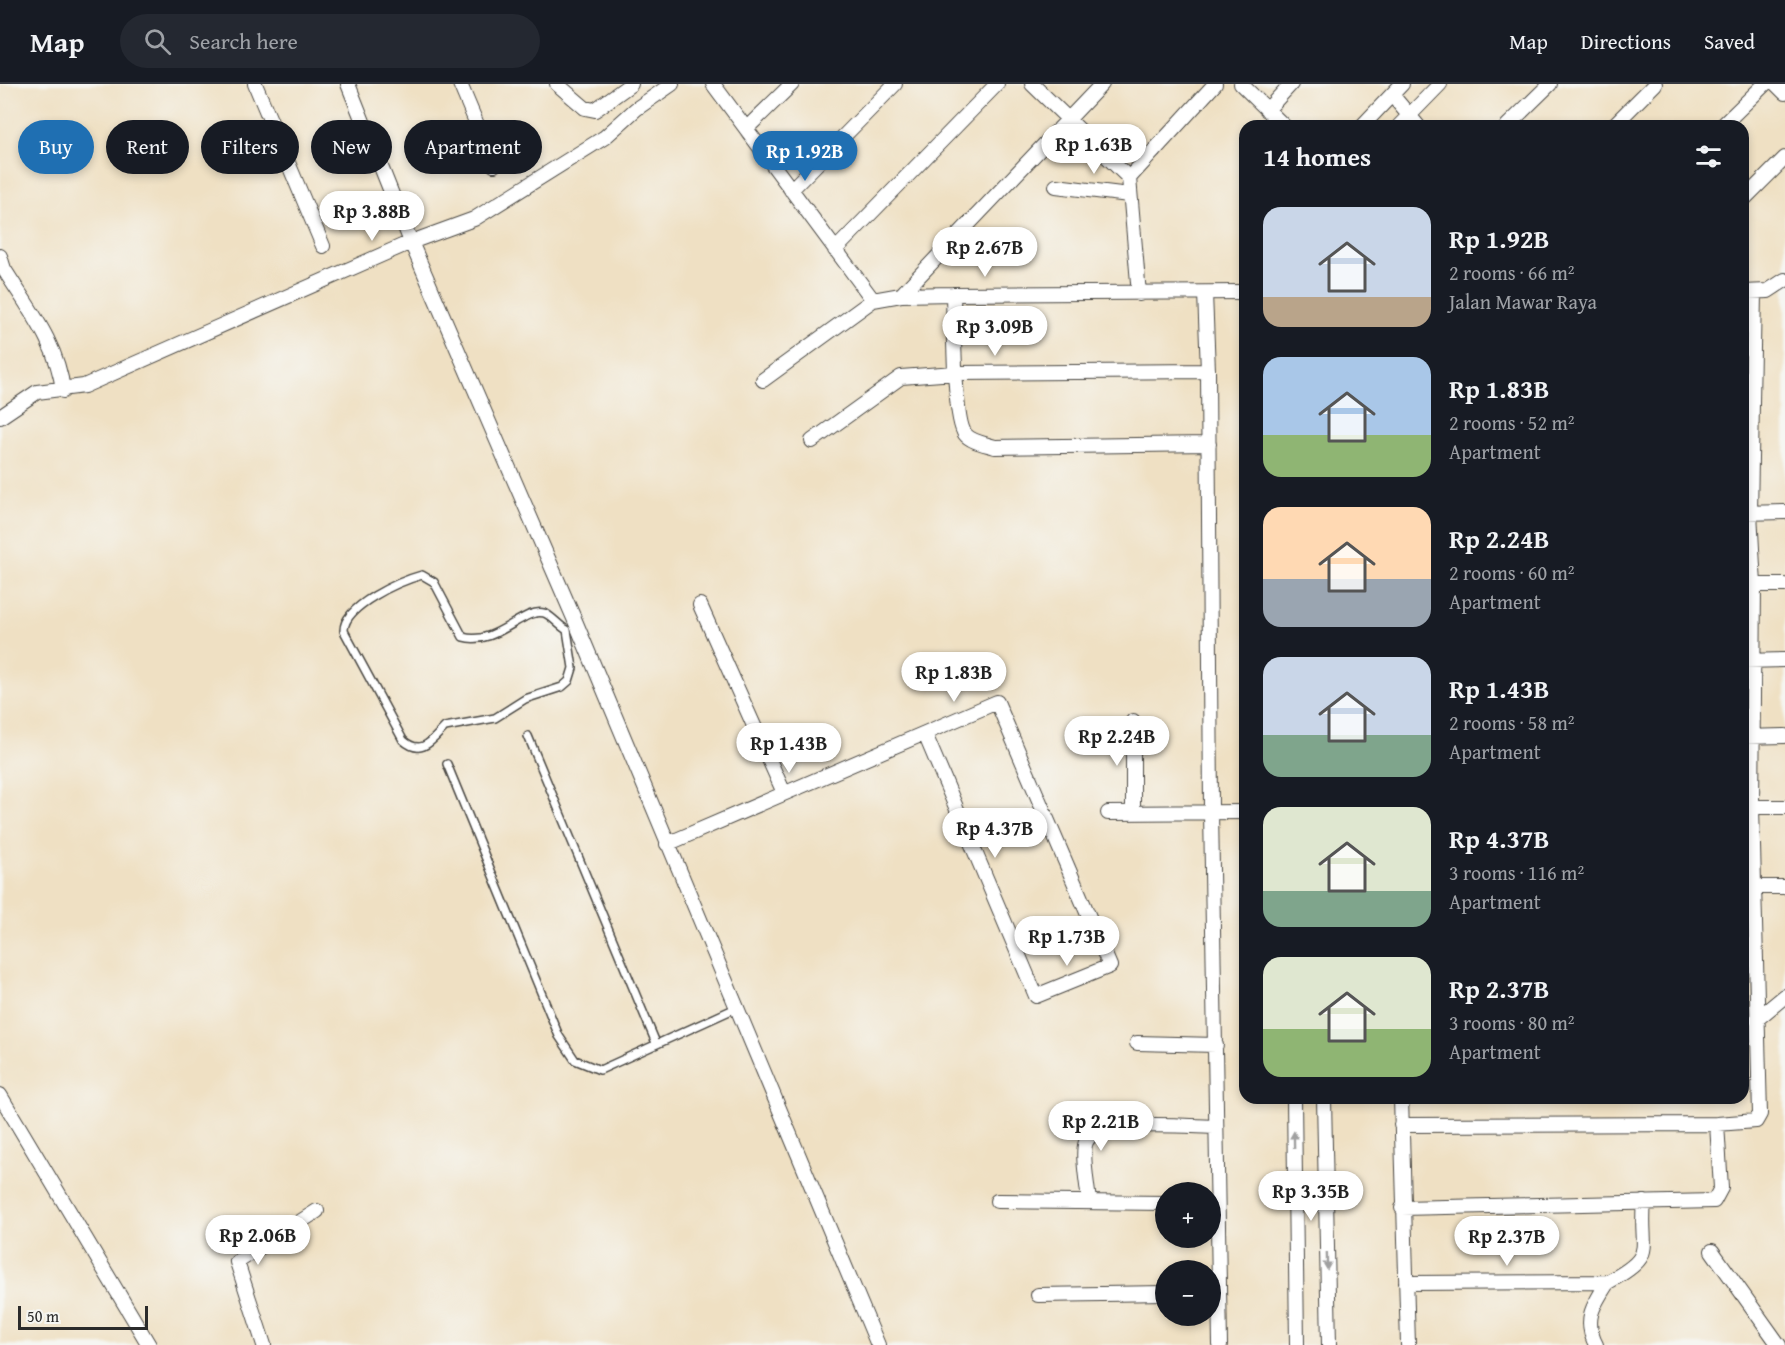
<!DOCTYPE html>
<meta charset="utf-8">
<style>
:root{--surface:#171b24;--page:#242831;--text:#f1f3f6;--muted:#9ea1a6;--line:#363941;--accent:#1f6fb2}
body{margin:0;font-family:"Gentium Book Plus",serif;background:var(--page);color:var(--text);height:100vh;display:flex;flex-direction:column;font-size:22px;white-space:nowrap}
*{box-sizing:border-box;margin:0}
p{font-size:20px;color:var(--muted)}
.icon{flex:none;width:33px;height:33px;fill:none;stroke:currentColor;stroke-width:2;stroke-linecap:round;stroke-linejoin:round}
.map{position:relative;flex:1;overflow:hidden}
.drawer{position:absolute;left:1239px;top:36px;width:510px;height:984px;display:flex;flex-direction:column;background:var(--surface);border-radius:18px;box-shadow:0 3px 9px #0003}
.drawer>*{flex:none}
.banner{position:absolute;left:18px;top:36px;width:570px;height:54px;display:flex;gap:12px}
.buttons{position:absolute;left:1155px;top:1098px;display:grid;gap:12px}
.buttons a{display:grid;place-items:center;width:66px;height:66px;border-radius:50%;background:var(--surface);box-shadow:0 3px 9px #0003;font-size:30px}
.scale{position:absolute;left:18px;bottom:15px;width:130px;box-sizing:border-box;padding-left:6px;border:3px solid #2b2b2b;border-top:0;font-size:16px;line-height:21px;white-space:nowrap;color:#2b2b2b;-webkit-text-stroke:4px #f6f6f2;paint-order:stroke}
.price{position:absolute;translate:-50% -51px;padding:0 14px;border-radius:21px;background:#fff;color:#222;font-size:20px;line-height:39px;filter:drop-shadow(0 2px 3px #0008)}
.price::after{content:'';position:absolute;left:50%;top:36px;width:18px;height:14px;margin-left:-9px;background:inherit;clip-path:polygon(0 0,100% 0,50% 100%)}
.price.current{background:var(--accent);color:#fff}
ul{padding:0;list-style:none}
li{display:flex;align-items:center;gap:18px;height:150px;padding:0 24px}
li span{display:grid;place-items:center;flex:none;width:168px;height:120px;border-radius:18px;color:#555}
li>.icon{margin-inline-start:auto}
span .icon{width:72px;height:72px;fill:#fffc;stroke-width:1}
li b{font-size:26px}
h2{display:flex;justify-content:space-between;align-items:center;height:72px;padding:0 24px;font-size:26px}
.chip{padding:0 21px;border-radius:27px;background:var(--surface);box-shadow:0 3px 9px #0003;font-size:21px;line-height:54px}
.chip.current{background:var(--accent);color:#fff}
header{display:flex;align-items:center;gap:36px;box-sizing:border-box;height:84px;padding:0 30px;background:var(--surface);border-bottom:2px solid var(--line)}
header strong{font-size:28px}
nav{display:flex;gap:33px;margin-inline-start:auto;font-size:21px}
.search{width:420px;height:54px;background:var(--page);display:flex;align-items:center;gap:15px;box-sizing:border-box;padding:0 21px;border-radius:33px;color:var(--muted);font-size:22px}
.map>svg:first-child{display:block}
.lines{fill:none;stroke-linecap:round;stroke-linejoin:round}
.service-casing{stroke:#484642;stroke-width:10}
.minor-casing{stroke:#484642;stroke-width:16}
.service{stroke:#fff;stroke-width:7}
.minor{stroke:#fff;stroke-width:14}
.oneway{fill:#a0a0a0}
</style>
<header>
<strong>Map</strong>
<div class="search"><svg class="icon" aria-label="search" viewBox="0 0 24 24"><circle cx="10" cy="10" r="6"/><path d="M15 15l6 6"/></svg>Search here</div>
<nav><a>Map</a><a>Directions</a><a>Saved</a></nav>
</header>
<div class="map">
<svg width="1785" height="1261" viewBox="0 0 1785 1261">
<rect width="100%" height="100%" fill="#f6f6f2"/>
<filter id="ink" filterUnits="userSpaceOnUse"><feTurbulence type="fractalNoise" baseFrequency=".0167" numOctaves="2"/><feDisplacementMap in="SourceGraphic" scale="12" xChannelSelector="R" yChannelSelector="G"/><feConvolveMatrix kernelMatrix="1 2 1 2 8 2 1 2 1" color-interpolation-filters="sRGB"/></filter>
<filter id="wash" filterUnits="userSpaceOnUse"><feTurbulence type="fractalNoise" baseFrequency=".008" numOctaves="4" result="noise"/><feDisplacementMap in="SourceGraphic" scale="24" xChannelSelector="R" yChannelSelector="G"/><feGaussianBlur stdDeviation="1.35" result="paint"/><feColorMatrix in="noise" values="0 0 0 0 0 0 0 0 0 0 0 0 0 0 0 0 0 1.4 0 .05"/><feComposite in="paint" operator="in"/></filter>
<g filter="url(#wash)">
<rect width="100%" height="100%" fill="#efe0c3"/>
</g>
<g filter="url(#ink)">
<g class="lines">
<!-- service casing -->
<g class="service-casing">
<path id="service" d="M422,491L434,498L463,553C495,563 524,523 544,529C551,531 559,542 567,546L573,584L569,597L562,603L525,615L495,634L445,643C432,656 422,673 403,656L344,547C343,522 400,497 422,491Z
M528,652L656,959
M447,680L559,952L575,976L600,986L736,924"/>
</g>
<!-- minor casing -->
<g class="minor-casing">
<path id="minor" d="M255,0L323,162
M348,0L411,158L576,539L878,1261
M460,0L494,81
M557,0L585,24L595,26L631,0
M713,0L873,216
M1032,0L1129,94
M1241,0L1284,42
M1776,0L1785,9
M1392,11L1418,42
M1267,26L1291,0
M1362,42L1402,0
M1399,42L1440,0
M1507,42L1550,0
M1613,42L1655,0
M1722,42L1765,0
M748,43L792,0
M1056,102L1129,111
M791,106L895,0
M1743,116L1785,74
M835,166L997,0
M0,172L4,185C28,224 58,260 63,307
M1743,208L1768,207L1785,196
M1205,209L1208,287L1211,727L1220,1261
M953,210C954,235 953,334 965,350C971,358 986,360 995,363L1209,360
M1139,210L1129,94L1215,0
M901,211L1102,0
M763,296L873,216L901,211L953,210L1245,208
M0,333L37,308L84,302L411,158L474,135L605,53L636,25L672,0
M812,357L901,293L955,289L1208,287
M1743,429L1785,428
M1743,501H1785
M700,521L784,709
M1745,577L1785,576
M1743,653L1785,652
M1745,723H1785
M1108,729L1245,728
M1133,729V637
M667,760L997,618L1110,882L1036,912L925,650
M1743,803H1785
M1756,936L1785,912
M1137,959L1216,961
M0,1011L149,1261
M1294,1014L1297,1261
M1324,1014L1329,1261
M1401,1014L1408,1261
M1401,1041L1717,1040L1756,1037L1760,1030L1752,723L1754,501L1750,429L1754,208
M997,1117L1166,1119
M1089,1118C1088,1105 1081,1069 1086,1058C1096,1033 1192,1043 1216,1043
M1402,1124L1714,1117L1721,1104L1717,1040
M1712,1167L1779,1261
M1406,1199L1608,1198C1659,1170 1639,1167 1644,1118
M1038,1211L1166,1209
M264,1261L237,1178L317,1127
M1596,1261C1583,1236 1593,1221 1608,1198"/>
</g>
<!-- service -->
<use href="#service" class="service"/>
<!-- minor -->
<use href="#minor" class="minor"/>
</g>
<!-- one-way arrows -->
<defs><path id="oneway-solid" d="M-6-.8H1V-3.2L6.5 0L1 3.2V.8H-6Z" transform="scale(1.5)"/></defs>
<g class="oneway">
<use href="#oneway-solid" transform="translate(1294 1056) rotate(-91)"/>
<use href="#oneway-solid" transform="translate(1327 1177) rotate(89)"/>
</g>
</g>
</svg>
<div class="buttons">
<a>+</a>
<a>−</a>
</div>
<div class="scale">50 m</div>
<b class="price" style="left:1094px;top:91px">Rp 1.63B</b>
<b class="price current" style="left:805px;top:98px">Rp 1.92B</b>
<b class="price" style="left:372px;top:158px">Rp 3.88B</b>
<b class="price" style="left:985px;top:194px">Rp 2.67B</b>
<b class="price" style="left:995px;top:273px">Rp 3.09B</b>
<b class="price" style="left:954px;top:619px">Rp 1.83B</b>
<b class="price" style="left:1117px;top:683px">Rp 2.24B</b>
<b class="price" style="left:789px;top:690px">Rp 1.43B</b>
<b class="price" style="left:995px;top:775px">Rp 4.37B</b>
<b class="price" style="left:1067px;top:883px">Rp 1.73B</b>
<b class="price" style="left:1101px;top:1068px">Rp 2.21B</b>
<b class="price" style="left:1311px;top:1138px">Rp 3.35B</b>
<b class="price" style="left:258px;top:1182px">Rp 2.06B</b>
<b class="price" style="left:1507px;top:1183px">Rp 2.37B</b>
<div class="banner">
<a class="chip current">Buy</a>
<a class="chip">Rent</a>
<a class="chip">Filters</a>
<a class="chip">New</a>
<a class="chip">Apartment</a>
</div>
<section class="drawer">
<h2>14 homes<svg class="icon" aria-label="filters" viewBox="0 0 24 24"><path d="M4 7h16M4 17h16"/><circle cx="9" cy="7" r="2"/><circle cx="15" cy="17" r="2"/></svg></h2>
<ul>
<li><span style="background:linear-gradient(#c9d6e8 75%,#b9a48a 0)"><svg class="icon" aria-label="home" viewBox="0 0 24 24"><path d="M3 11l9-7 9 7M6 9v11h12V9"/></svg></span><div><b>Rp 1.92B</b><p>2 rooms · 66 m²</p><p>Jalan Mawar Raya</p></div></li>
<li><span style="background:linear-gradient(#a9c7e8 65%,#8fb573 0)"><svg class="icon" aria-label="home" viewBox="0 0 24 24"><path d="M3 11l9-7 9 7M6 9v11h12V9"/></svg></span><div><b>Rp 1.83B</b><p>2 rooms · 52 m²</p><p>Apartment</p></div></li>
<li><span style="background:linear-gradient(#ffd9b3 60%,#9aa5b1 0)"><svg class="icon" aria-label="home" viewBox="0 0 24 24"><path d="M3 11l9-7 9 7M6 9v11h12V9"/></svg></span><div><b>Rp 2.24B</b><p>2 rooms · 60 m²</p><p>Apartment</p></div></li>
<li><span style="background:linear-gradient(#c9d6e8 65%,#7fa58c 0)"><svg class="icon" aria-label="home" viewBox="0 0 24 24"><path d="M3 11l9-7 9 7M6 9v11h12V9"/></svg></span><div><b>Rp 1.43B</b><p>2 rooms · 58 m²</p><p>Apartment</p></div></li>
<li><span style="background:linear-gradient(#dfe7d0 70%,#7fa58c 0)"><svg class="icon" aria-label="home" viewBox="0 0 24 24"><path d="M3 11l9-7 9 7M6 9v11h12V9"/></svg></span><div><b>Rp 4.37B</b><p>3 rooms · 116 m²</p><p>Apartment</p></div></li>
<li><span style="background:linear-gradient(#dfe7d0 60%,#8fb573 0)"><svg class="icon" aria-label="home" viewBox="0 0 24 24"><path d="M3 11l9-7 9 7M6 9v11h12V9"/></svg></span><div><b>Rp 2.37B</b><p>3 rooms · 80 m²</p><p>Apartment</p></div></li>
</ul>
</section>
</div>
